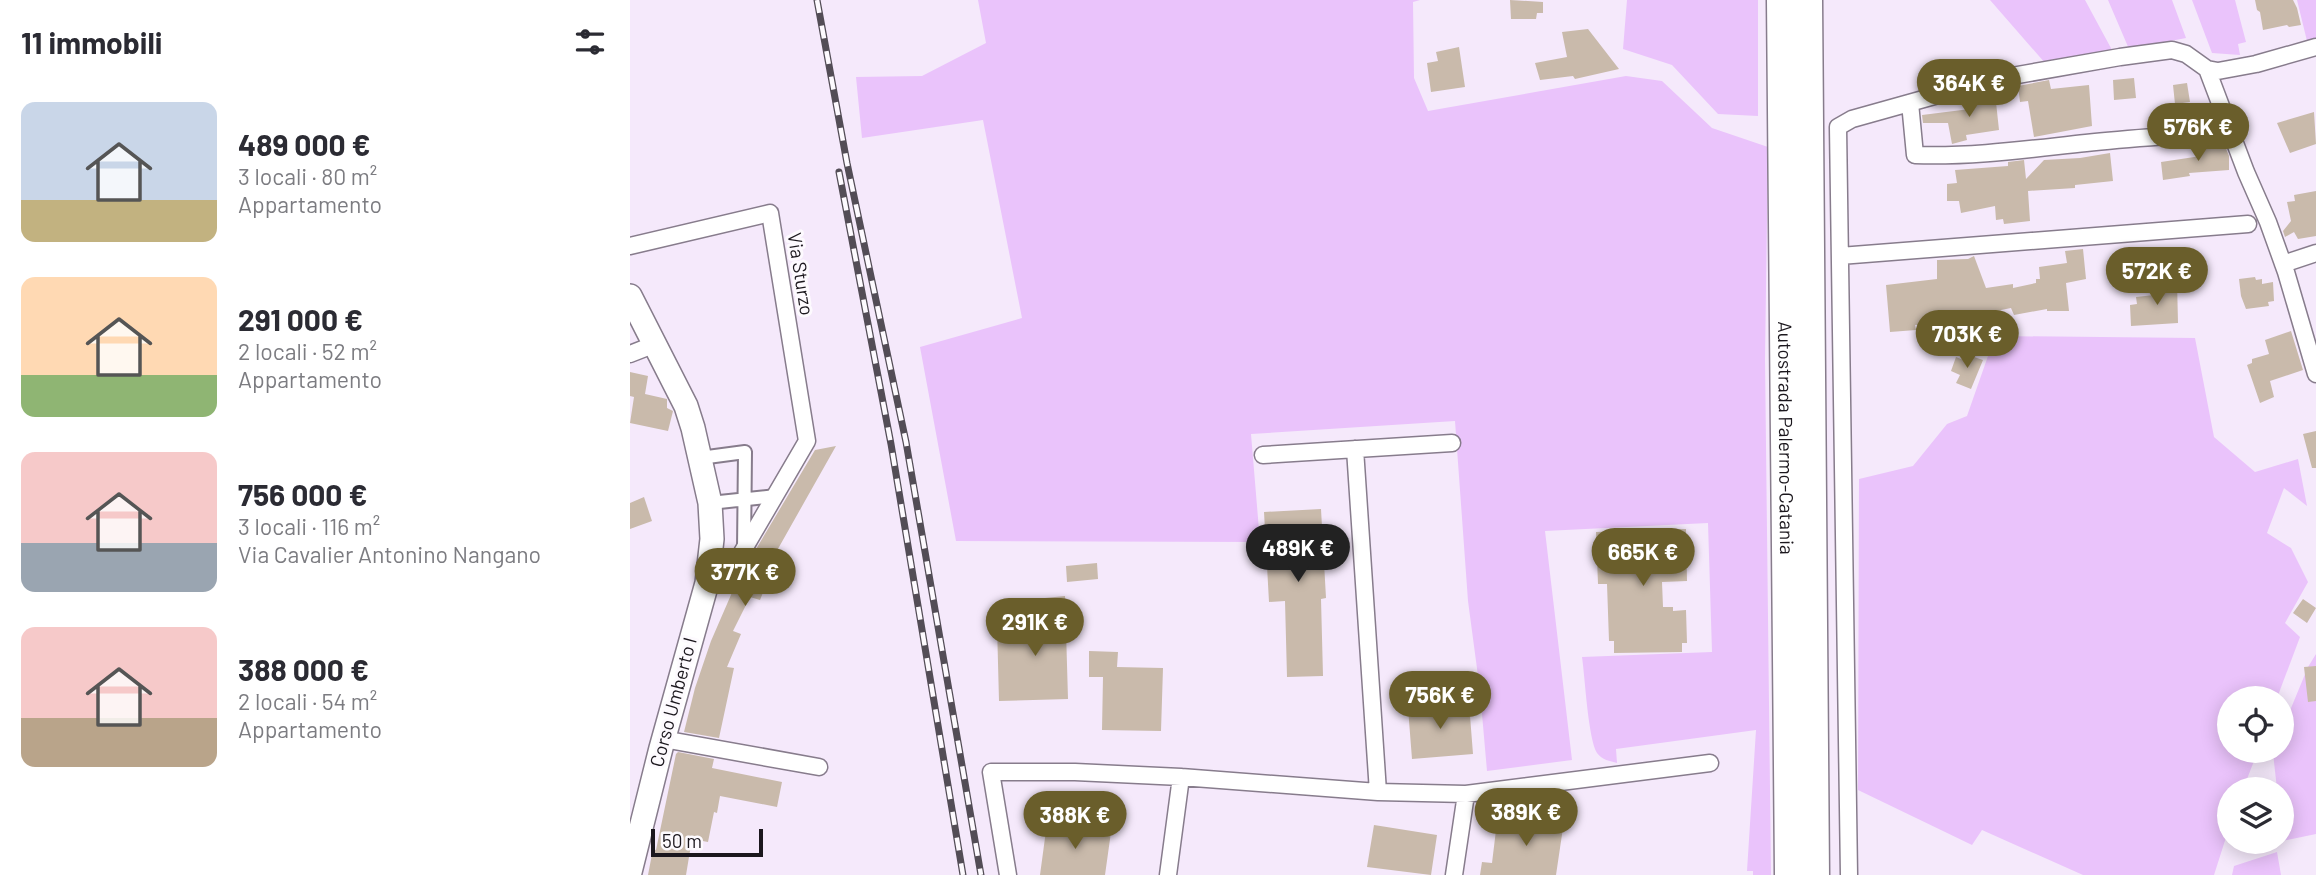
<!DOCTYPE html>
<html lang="it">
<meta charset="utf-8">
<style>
:root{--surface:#fff;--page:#f7f7f7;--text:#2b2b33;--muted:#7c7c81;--accent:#6a5e2b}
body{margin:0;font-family:Barlow,sans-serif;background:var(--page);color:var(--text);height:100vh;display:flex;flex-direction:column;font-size:26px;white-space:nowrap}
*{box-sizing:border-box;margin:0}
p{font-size:23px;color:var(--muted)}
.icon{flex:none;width:38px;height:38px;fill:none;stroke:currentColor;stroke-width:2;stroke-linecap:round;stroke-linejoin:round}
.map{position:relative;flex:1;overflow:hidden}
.drawer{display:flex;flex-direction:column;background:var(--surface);width:630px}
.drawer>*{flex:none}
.fabs{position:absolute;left:1587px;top:686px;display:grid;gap:14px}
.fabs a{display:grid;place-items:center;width:77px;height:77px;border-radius:50%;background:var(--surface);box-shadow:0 4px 18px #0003;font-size:35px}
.scale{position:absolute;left:21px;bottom:18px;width:112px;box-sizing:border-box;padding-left:7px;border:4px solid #1b171d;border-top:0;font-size:19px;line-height:24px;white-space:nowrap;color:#1b171d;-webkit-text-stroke:5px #fdfafe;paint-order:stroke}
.price{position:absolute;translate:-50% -60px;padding:0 16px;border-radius:24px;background:var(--accent);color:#fff;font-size:23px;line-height:46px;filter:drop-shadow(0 2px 4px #0008)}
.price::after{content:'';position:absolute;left:50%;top:42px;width:21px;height:16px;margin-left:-10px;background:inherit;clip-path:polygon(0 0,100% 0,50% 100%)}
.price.current{background:#222;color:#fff}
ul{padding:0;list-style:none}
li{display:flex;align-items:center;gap:21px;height:175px;padding:0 21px}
li span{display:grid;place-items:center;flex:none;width:196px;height:140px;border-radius:14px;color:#555}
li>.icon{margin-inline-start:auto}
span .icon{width:84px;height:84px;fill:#fffc;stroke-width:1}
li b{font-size:30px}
h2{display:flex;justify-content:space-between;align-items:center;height:84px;padding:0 21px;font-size:30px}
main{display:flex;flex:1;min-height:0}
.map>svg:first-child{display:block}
.green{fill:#eac3fb}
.building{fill:#c9baab}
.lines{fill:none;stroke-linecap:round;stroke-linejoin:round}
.pedestrian-casing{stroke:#877c8c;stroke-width:16}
.minor-casing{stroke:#877c8c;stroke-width:19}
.secondary-casing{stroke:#877c8c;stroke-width:26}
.motorway-casing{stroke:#877c8c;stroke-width:33}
.pedestrian{stroke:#fff;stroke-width:12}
.minor{stroke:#fff;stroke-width:16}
.secondary{stroke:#fff;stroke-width:23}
.motorway{stroke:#fff;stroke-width:30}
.rail-casing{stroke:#534d56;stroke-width:7}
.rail{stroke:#fdfafe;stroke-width:4.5;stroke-dasharray:13;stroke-linecap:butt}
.labels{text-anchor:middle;stroke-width:6;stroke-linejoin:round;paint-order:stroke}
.street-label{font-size:19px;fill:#1b171d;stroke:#fdfafe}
</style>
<main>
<section class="drawer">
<h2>11 immobili<svg class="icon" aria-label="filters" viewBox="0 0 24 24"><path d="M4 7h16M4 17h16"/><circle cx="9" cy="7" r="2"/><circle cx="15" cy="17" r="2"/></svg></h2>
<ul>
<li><span style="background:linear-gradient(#c9d6e8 70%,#c2b280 0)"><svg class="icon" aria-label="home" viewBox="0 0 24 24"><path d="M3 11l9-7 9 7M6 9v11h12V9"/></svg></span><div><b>489 000 €</b><p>3 locali · 80 m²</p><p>Appartamento</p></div></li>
<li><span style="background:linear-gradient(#ffd9b3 70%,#8fb573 0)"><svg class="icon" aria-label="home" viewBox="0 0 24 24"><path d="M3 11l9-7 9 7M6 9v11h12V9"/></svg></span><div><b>291 000 €</b><p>2 locali · 52 m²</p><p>Appartamento</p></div></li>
<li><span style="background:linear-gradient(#f6c9c9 65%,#9aa5b1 0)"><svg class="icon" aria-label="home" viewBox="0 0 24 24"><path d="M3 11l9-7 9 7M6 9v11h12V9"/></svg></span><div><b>756 000 €</b><p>3 locali · 116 m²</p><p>Via Cavalier Antonino Nangano</p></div></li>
<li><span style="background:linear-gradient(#f6c9c9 65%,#b9a48a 0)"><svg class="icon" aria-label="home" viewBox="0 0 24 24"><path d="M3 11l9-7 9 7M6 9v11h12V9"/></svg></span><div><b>388 000 €</b><p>2 locali · 54 m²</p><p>Appartamento</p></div></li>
</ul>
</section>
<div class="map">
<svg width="1686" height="875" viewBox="0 0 1686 875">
<rect width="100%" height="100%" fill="#f5e9fb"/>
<!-- green -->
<path class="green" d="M348,0H790L783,2L784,78L798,111L996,76L1032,81L1082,128L1138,147L1135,359L1141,875H1123V871H1117L1126,730L986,749L987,763C980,761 972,760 967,753C958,738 955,677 952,657L1082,652L1078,523L915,531L942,760L857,771L850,691L838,601L825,421L621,434L630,542L326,541L290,347L392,318L353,120L232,138L226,77L292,76L356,43Z
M997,0H1128V116L1088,114L1042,65L993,49Z
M1360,0H1455L1482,50L1415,63Z
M1478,0H1542L1556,38L1499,49Z
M1562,0H1605L1616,42L1608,44L1610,55L1582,53Z
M1667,0H1686V39L1677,41Z
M1365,336L1565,338L1584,437L1625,472L1668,459L1677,506L1654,488L1637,533L1661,548L1678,582L1655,623L1670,637L1647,698H1600V751H1628L1613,789H1600L1599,828L1584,875H1453L1352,830L1342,845L1228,790L1229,479L1283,466L1317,424L1337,416Z
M1686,654V834L1652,841V789H1647L1643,753L1652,751V730L1678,667Z
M1647,852L1651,875H1602L1604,866Z"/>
<!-- building -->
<path class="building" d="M880,0L913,2V13H907L906,19H881Z
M1625,0H1663L1667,8L1671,25L1659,27L1657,25L1633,30L1630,12L1627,10Z
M958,29L989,69L945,79L943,76L910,80L905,63L937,57L932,32Z
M829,47L835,87L801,92L797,63L808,61L806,52Z
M1504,78L1506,98L1484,100L1483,80Z
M1419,80L1421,89L1459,85L1462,126L1404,137L1398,101L1390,102L1388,86Z
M1557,83L1560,102L1545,104L1543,85Z
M1365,93L1369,130L1336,135L1337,140L1322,144L1318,123H1293L1292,115L1340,109L1339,99Z
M1684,112L1686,144L1660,153L1647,123Z
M1595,146L1599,156V170L1559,173L1560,176L1533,180L1531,162L1571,156V147Z
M1480,153L1483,181L1445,185V188L1398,191L1400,221L1374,224L1373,219L1366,220L1365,206L1331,213L1329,201H1317V184L1327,183L1325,170L1378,166V162L1394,160L1396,179L1414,160L1450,158Z
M1686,191V236L1668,239L1664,232L1655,237L1653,231L1661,221L1657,202L1665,201L1664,195Z
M1453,249L1456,279L1436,283L1439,311H1417V309L1384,315L1381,308L1361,312L1363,332L1325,333L1324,321L1297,320V324L1285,325L1286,330L1260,332L1256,285L1307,279V260L1338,259L1344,256L1356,288L1383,284V288L1406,283V279H1410L1409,267L1437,263L1435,251Z
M1625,277L1626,280L1632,279V284L1643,282L1644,301L1638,302L1639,306L1616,309L1611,296L1609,279Z
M1547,281L1548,323L1501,326L1500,305L1507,304L1506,297L1533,294L1532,282Z
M1661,331L1673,370L1640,381L1644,397L1630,403L1617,365L1622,363V359L1639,354L1635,340Z
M1338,355L1353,360L1341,389L1326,383L1330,375L1321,371L1326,357L1336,361Z
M0,372L18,376L15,394L37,399V408L43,411L38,431L0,423L4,397L0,396Z
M1686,431V468H1682L1673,434Z
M206,446L127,586L134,590L130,600L120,597L103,631L111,634L97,667L104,668L89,738L54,732L65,688L81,641L107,581L185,450Z
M14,497L22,521L0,529V503Z
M691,509L696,598L691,599L693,676L657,677L655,601L639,602L634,512Z
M1056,529L1057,581L1032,582L1033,607H1043V611L1056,610L1057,643H1052V652L984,653V641H979L977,584H968L966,532Z
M467,563L468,579L437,582L436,566Z
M435,596L438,699L369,701L367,625L418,624L415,598Z
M1673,599L1686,608L1677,623L1663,613Z
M459,651L488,652L487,667L533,668L531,731L472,730L473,677H459Z
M1686,666V701L1678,702L1674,667Z
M839,703L843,754L782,759L778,708Z
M48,752L84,759L82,768L152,782L147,807L90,796L87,813L84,812L78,842L62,839L56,875H18L23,849L26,850L46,754Z
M880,813L934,821L926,875H850L852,862L862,863L866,830L877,832Z
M417,823L481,832L475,875H410Z
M744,825L807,835L801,875L737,867Z"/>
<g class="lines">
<!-- pedestrian casing -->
<g class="pedestrian-casing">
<path id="pedestrian" d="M70,458L115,452L114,549
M80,503L146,496"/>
</g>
<!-- minor casing -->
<g class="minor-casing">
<path id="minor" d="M1577,69L1616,172L1638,222L1656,272L1686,374
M1280,103L1285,155C1342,157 1399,149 1456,143C1499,138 1542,136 1585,132
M0,246L140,213L177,441L107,561H79
M1210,256L1618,224
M1653,264L1686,253
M0,354L23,345
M725,449L748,792
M633,455L822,443
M33,739L189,767
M378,875L361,772H445L551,777L748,792L836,794L1080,763
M538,875L551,777
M824,875L836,794
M1219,875L1208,127L1222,119L1365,79L1490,57L1542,50L1556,54L1577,69L1588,71L1626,64L1686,47"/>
</g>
<!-- secondary casing -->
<g class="secondary-casing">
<path id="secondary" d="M0,296L56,406L63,428L80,503L82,539L77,583L31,748L0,872"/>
</g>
<!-- motorway casing -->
<g class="motorway-casing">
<g id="motorway">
<path id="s1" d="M1152,0L1160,875"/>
<path d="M1177,0L1184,875"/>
</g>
</g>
<!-- pedestrian -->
<use href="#pedestrian" class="pedestrian"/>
<!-- minor -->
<use href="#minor" class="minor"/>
<!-- secondary -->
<use href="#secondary" class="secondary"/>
<!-- motorway -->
<use href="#motorway" class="motorway"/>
<!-- rail casing -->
<g class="rail-casing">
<path id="rail" d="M187,0L217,163L276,442L351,875
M209,172L261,444L333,875"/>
</g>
<!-- rail -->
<use href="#rail" class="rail"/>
</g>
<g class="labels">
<!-- street labels -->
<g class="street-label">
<text transform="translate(171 274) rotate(81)" y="7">Via Sturzo</text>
<text dy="7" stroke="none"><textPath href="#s1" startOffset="438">Autostrada Palermo-Catania</textPath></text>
<text transform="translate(43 702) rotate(-75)" y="7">Corso Umberto I</text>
</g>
</g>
</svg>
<div class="fabs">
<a><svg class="icon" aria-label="locate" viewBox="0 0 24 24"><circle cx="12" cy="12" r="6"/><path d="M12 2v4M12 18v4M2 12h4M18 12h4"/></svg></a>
<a><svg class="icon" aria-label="layers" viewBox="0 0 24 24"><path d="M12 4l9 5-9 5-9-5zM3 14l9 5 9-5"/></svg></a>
</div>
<div class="scale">50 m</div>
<b class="price" style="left:1339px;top:119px">364K €</b>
<b class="price" style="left:1568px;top:163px">576K €</b>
<b class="price" style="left:1527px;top:307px">572K €</b>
<b class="price" style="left:1337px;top:370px">703K €</b>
<b class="price current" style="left:668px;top:584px">489K €</b>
<b class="price" style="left:1013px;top:588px">665K €</b>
<b class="price" style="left:115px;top:608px">377K €</b>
<b class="price" style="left:405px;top:658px">291K €</b>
<b class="price" style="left:810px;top:731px">756K €</b>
<b class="price" style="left:896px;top:848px">389K €</b>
<b class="price" style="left:445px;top:851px">388K €</b>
</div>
</main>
